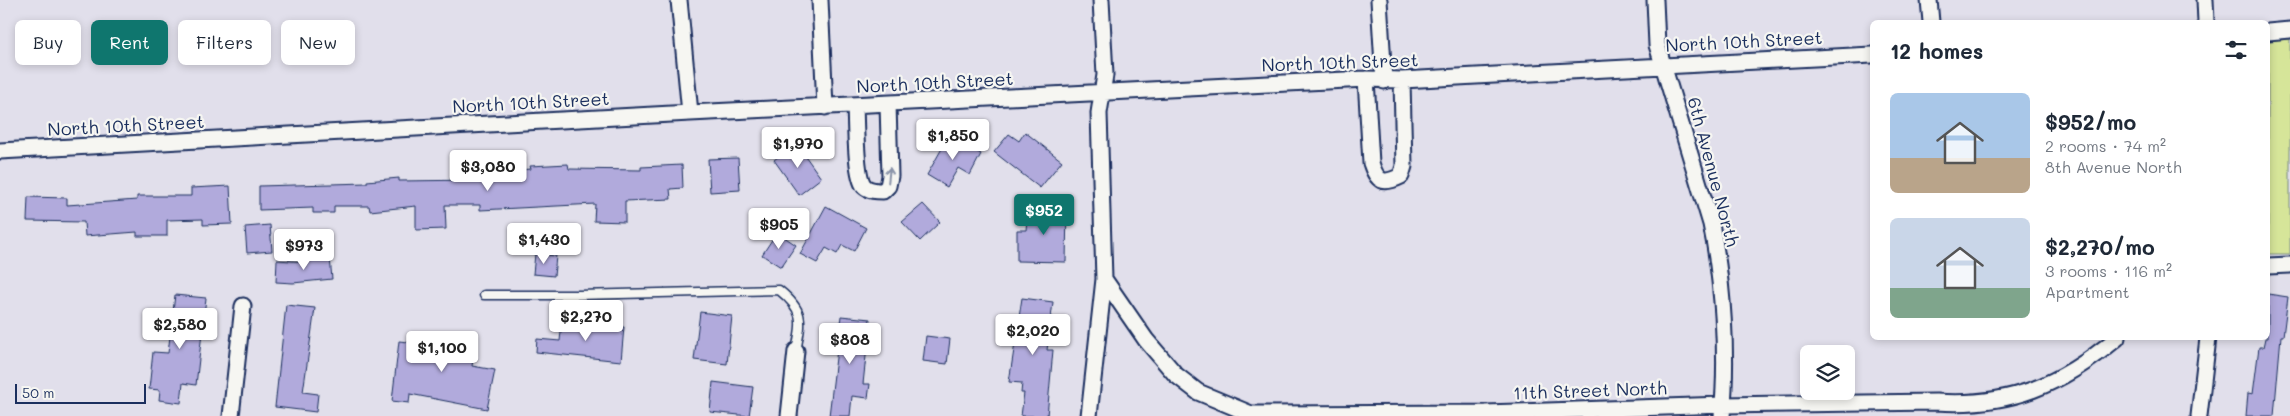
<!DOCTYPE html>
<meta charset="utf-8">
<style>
:root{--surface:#fff;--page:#f6f6f7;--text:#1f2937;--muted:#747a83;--accent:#0f766e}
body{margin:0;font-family:Mali,sans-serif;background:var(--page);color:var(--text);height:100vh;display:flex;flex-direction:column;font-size:19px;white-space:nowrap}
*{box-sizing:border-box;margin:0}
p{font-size:16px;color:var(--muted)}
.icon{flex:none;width:28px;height:28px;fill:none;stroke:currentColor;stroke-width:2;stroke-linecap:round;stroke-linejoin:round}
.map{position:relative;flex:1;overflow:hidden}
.side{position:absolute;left:1870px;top:20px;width:400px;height:320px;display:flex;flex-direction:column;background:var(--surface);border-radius:8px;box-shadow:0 2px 8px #0003}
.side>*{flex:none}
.hud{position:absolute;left:15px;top:20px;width:475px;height:45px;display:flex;gap:10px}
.buttons{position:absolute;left:1800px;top:345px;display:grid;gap:10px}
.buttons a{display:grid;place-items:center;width:55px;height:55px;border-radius:8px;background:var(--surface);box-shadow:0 2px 8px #0003;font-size:25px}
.scale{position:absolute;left:15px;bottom:12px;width:131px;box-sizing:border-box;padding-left:5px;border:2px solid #1b2f5e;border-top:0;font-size:14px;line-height:18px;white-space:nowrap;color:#1b2f5e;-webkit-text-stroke:4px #f6f6f2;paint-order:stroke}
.price{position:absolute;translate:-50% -42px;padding:0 11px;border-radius:5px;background:#fff;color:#222;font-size:16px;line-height:32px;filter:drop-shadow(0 1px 2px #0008)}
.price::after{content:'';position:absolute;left:50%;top:30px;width:15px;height:11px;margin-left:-8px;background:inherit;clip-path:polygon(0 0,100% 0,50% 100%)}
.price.current{background:var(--accent);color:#fff}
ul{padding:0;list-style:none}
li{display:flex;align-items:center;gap:15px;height:125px;padding:0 20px}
li span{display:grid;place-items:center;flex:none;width:140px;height:100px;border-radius:8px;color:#555}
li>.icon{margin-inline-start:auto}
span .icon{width:60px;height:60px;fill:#fffc;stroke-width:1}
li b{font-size:21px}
h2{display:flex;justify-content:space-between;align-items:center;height:60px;padding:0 20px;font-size:21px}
.chip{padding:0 18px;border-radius:8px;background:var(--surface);box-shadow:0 2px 8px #0003;font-size:18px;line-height:45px}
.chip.current{background:var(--accent);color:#fff}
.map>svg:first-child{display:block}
.green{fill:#d6e599;stroke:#788a7c}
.building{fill:#b1aadc;stroke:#1b2f5e}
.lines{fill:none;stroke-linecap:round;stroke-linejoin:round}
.service-casing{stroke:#1b2f5e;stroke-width:11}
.minor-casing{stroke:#1b2f5e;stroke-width:19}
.service{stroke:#f6f6f2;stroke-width:8}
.minor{stroke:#f6f6f2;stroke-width:15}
.oneway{stroke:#8892a8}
.labels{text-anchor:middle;stroke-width:4.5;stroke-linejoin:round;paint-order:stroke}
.street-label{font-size:18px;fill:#1b2f5e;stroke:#f6f6f2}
</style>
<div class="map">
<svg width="2290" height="416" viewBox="0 0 2290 416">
<rect width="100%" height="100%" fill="#e1dfeb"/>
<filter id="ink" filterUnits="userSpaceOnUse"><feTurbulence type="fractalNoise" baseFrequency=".02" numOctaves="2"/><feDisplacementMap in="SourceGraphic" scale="10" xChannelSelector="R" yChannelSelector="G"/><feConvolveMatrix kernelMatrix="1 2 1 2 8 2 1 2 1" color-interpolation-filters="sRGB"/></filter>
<g filter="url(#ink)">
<!-- green -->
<path class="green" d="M2290,39V254H2268V40Z"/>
<!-- building -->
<path class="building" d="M1025,132L1062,161L1040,188L994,152L1009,134L1019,141Z
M949,136L981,154L970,175L958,168L947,187L927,175Z
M796,143L821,178L799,195L774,160Z
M738,158L740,190L710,192L708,159Z
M568,164L569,169L641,170V167L682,165L683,188L670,189L671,199L625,201V222L594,221L595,204L480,210V205H445L446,229L416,230V206L370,211L369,206H334V213H313V208L259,210V186L367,183V181L399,178V181L478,180L477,173L531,169L530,166Z
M230,186L232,224L203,225V219L167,220V236H137V232L85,236L84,222L27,221L28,197L67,198V205L137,200V196H191V188Z
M923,204L940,222L920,241L902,222Z
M1033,205L1067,206L1066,262L1017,261V230H1026L1027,219H1033Z
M826,206L866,228L854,251L842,245L837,254L826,248L817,263L800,254Z
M270,225L272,251L247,253L245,227Z
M777,232L796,245L781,267L762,255Z
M535,254L556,256L554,276L533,274Z
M330,258L332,279L293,283L276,282L277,260L306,262V260Z
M2268,294L2288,297L2283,336H2281L2274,416H2246L2248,393L2253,394L2259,347H2263L2265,338H2268Z
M175,295L206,298L196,385L183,383L181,403L159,400L160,390L149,389L153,352L168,353Z
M1022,298L1053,302L1047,350H1053L1047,416H1021L1024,393H1021L1022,383L1009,382Z
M286,305L315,308L303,392L318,394L316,412L275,407Z
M700,312L732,316L727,364L694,360Z
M841,316L870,319L863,384H870L868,398L852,396L850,416H829Z
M562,321L624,327L621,361L536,352L537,339L560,341Z
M449,336L476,341L472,366L495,370L487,409L410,394L409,403L392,401L399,341L447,346Z
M926,336L950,339L947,364L923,361Z
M713,382L753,387L749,416L710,412Z"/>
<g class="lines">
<!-- service casing -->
<g class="service-casing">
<path id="service" d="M484,295H579L779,290C805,311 802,320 796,351"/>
</g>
<!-- minor casing -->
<g class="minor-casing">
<path id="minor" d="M679,0L690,113
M820,0L825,107
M1379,0L1384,81
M1655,0L1657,45L1711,224C1723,282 1728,356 1722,416
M1929,0L1931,22
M2205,0L2206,22
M2268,32L2290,30
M1366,79L1371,163C1377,182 1383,185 1401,176L1404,166L1402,80
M855,106C856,122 855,175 864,186C869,191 877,191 883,191L888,186L890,176L888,104
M0,151L690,113L1366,79L1402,80L1872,55
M2268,266L2290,265
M1104,279L1146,340L1176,375L1198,392L1251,414L1485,413L1723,405L1936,402C2010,407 2061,385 2117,338
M231,416L243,306
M789,416L796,351
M1089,416L1104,279L1099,113L1105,75L1101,0
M2199,416L2208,338"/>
</g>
<!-- service -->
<use href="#service" class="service"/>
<!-- minor -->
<use href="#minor" class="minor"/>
</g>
<!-- one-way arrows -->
<defs><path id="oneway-shaft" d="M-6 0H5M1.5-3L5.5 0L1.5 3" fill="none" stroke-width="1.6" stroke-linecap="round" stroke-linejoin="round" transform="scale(1.25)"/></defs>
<use class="oneway" href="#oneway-shaft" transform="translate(889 175) rotate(-84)"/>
</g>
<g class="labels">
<!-- street labels -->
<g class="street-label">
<text transform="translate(1744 42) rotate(-3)" y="6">North 10th Street</text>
<text transform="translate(1340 63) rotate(-2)" y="6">North 10th Street</text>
<text transform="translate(935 83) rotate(-3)" y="6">North 10th Street</text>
<text transform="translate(531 103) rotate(-3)" y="6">North 10th Street</text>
<text transform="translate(126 126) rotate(-3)" y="6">North 10th Street</text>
<text transform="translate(1713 172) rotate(75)" y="6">6th Avenue North</text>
<text transform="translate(1590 391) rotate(-2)" y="6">11th Street North</text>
</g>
</g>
</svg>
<div class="buttons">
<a><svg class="icon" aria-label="layers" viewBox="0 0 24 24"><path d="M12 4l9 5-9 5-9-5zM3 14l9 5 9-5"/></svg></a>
</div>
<div class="scale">50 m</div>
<b class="price" style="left:953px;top:161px">$1,850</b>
<b class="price" style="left:798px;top:169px">$1,970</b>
<b class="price" style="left:488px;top:192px">$3,080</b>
<b class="price current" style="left:1044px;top:236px">$952</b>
<b class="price" style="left:779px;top:250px">$905</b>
<b class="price" style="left:544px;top:265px">$1,430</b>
<b class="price" style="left:304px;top:271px">$973</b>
<b class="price" style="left:586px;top:342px">$2,270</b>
<b class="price" style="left:180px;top:350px">$2,580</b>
<b class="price" style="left:1033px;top:356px">$2,020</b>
<b class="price" style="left:850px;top:365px">$808</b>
<b class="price" style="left:442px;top:373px">$1,100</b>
<div class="hud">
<a class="chip">Buy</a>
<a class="chip current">Rent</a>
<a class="chip">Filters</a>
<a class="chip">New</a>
</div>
<section class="side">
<h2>12 homes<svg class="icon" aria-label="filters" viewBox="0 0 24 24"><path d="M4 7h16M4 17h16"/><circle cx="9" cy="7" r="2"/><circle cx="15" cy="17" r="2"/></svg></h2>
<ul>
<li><span style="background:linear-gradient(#a9c7e8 65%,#b9a48a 0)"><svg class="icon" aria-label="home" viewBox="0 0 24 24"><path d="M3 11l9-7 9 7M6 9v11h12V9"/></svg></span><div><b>$952/mo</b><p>2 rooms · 74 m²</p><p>8th Avenue North</p></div></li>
<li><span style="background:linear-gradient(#c9d6e8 70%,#7fa58c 0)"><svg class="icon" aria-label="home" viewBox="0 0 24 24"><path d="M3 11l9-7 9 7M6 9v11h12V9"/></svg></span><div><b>$2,270/mo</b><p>3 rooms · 116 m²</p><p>Apartment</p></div></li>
</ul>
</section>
</div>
